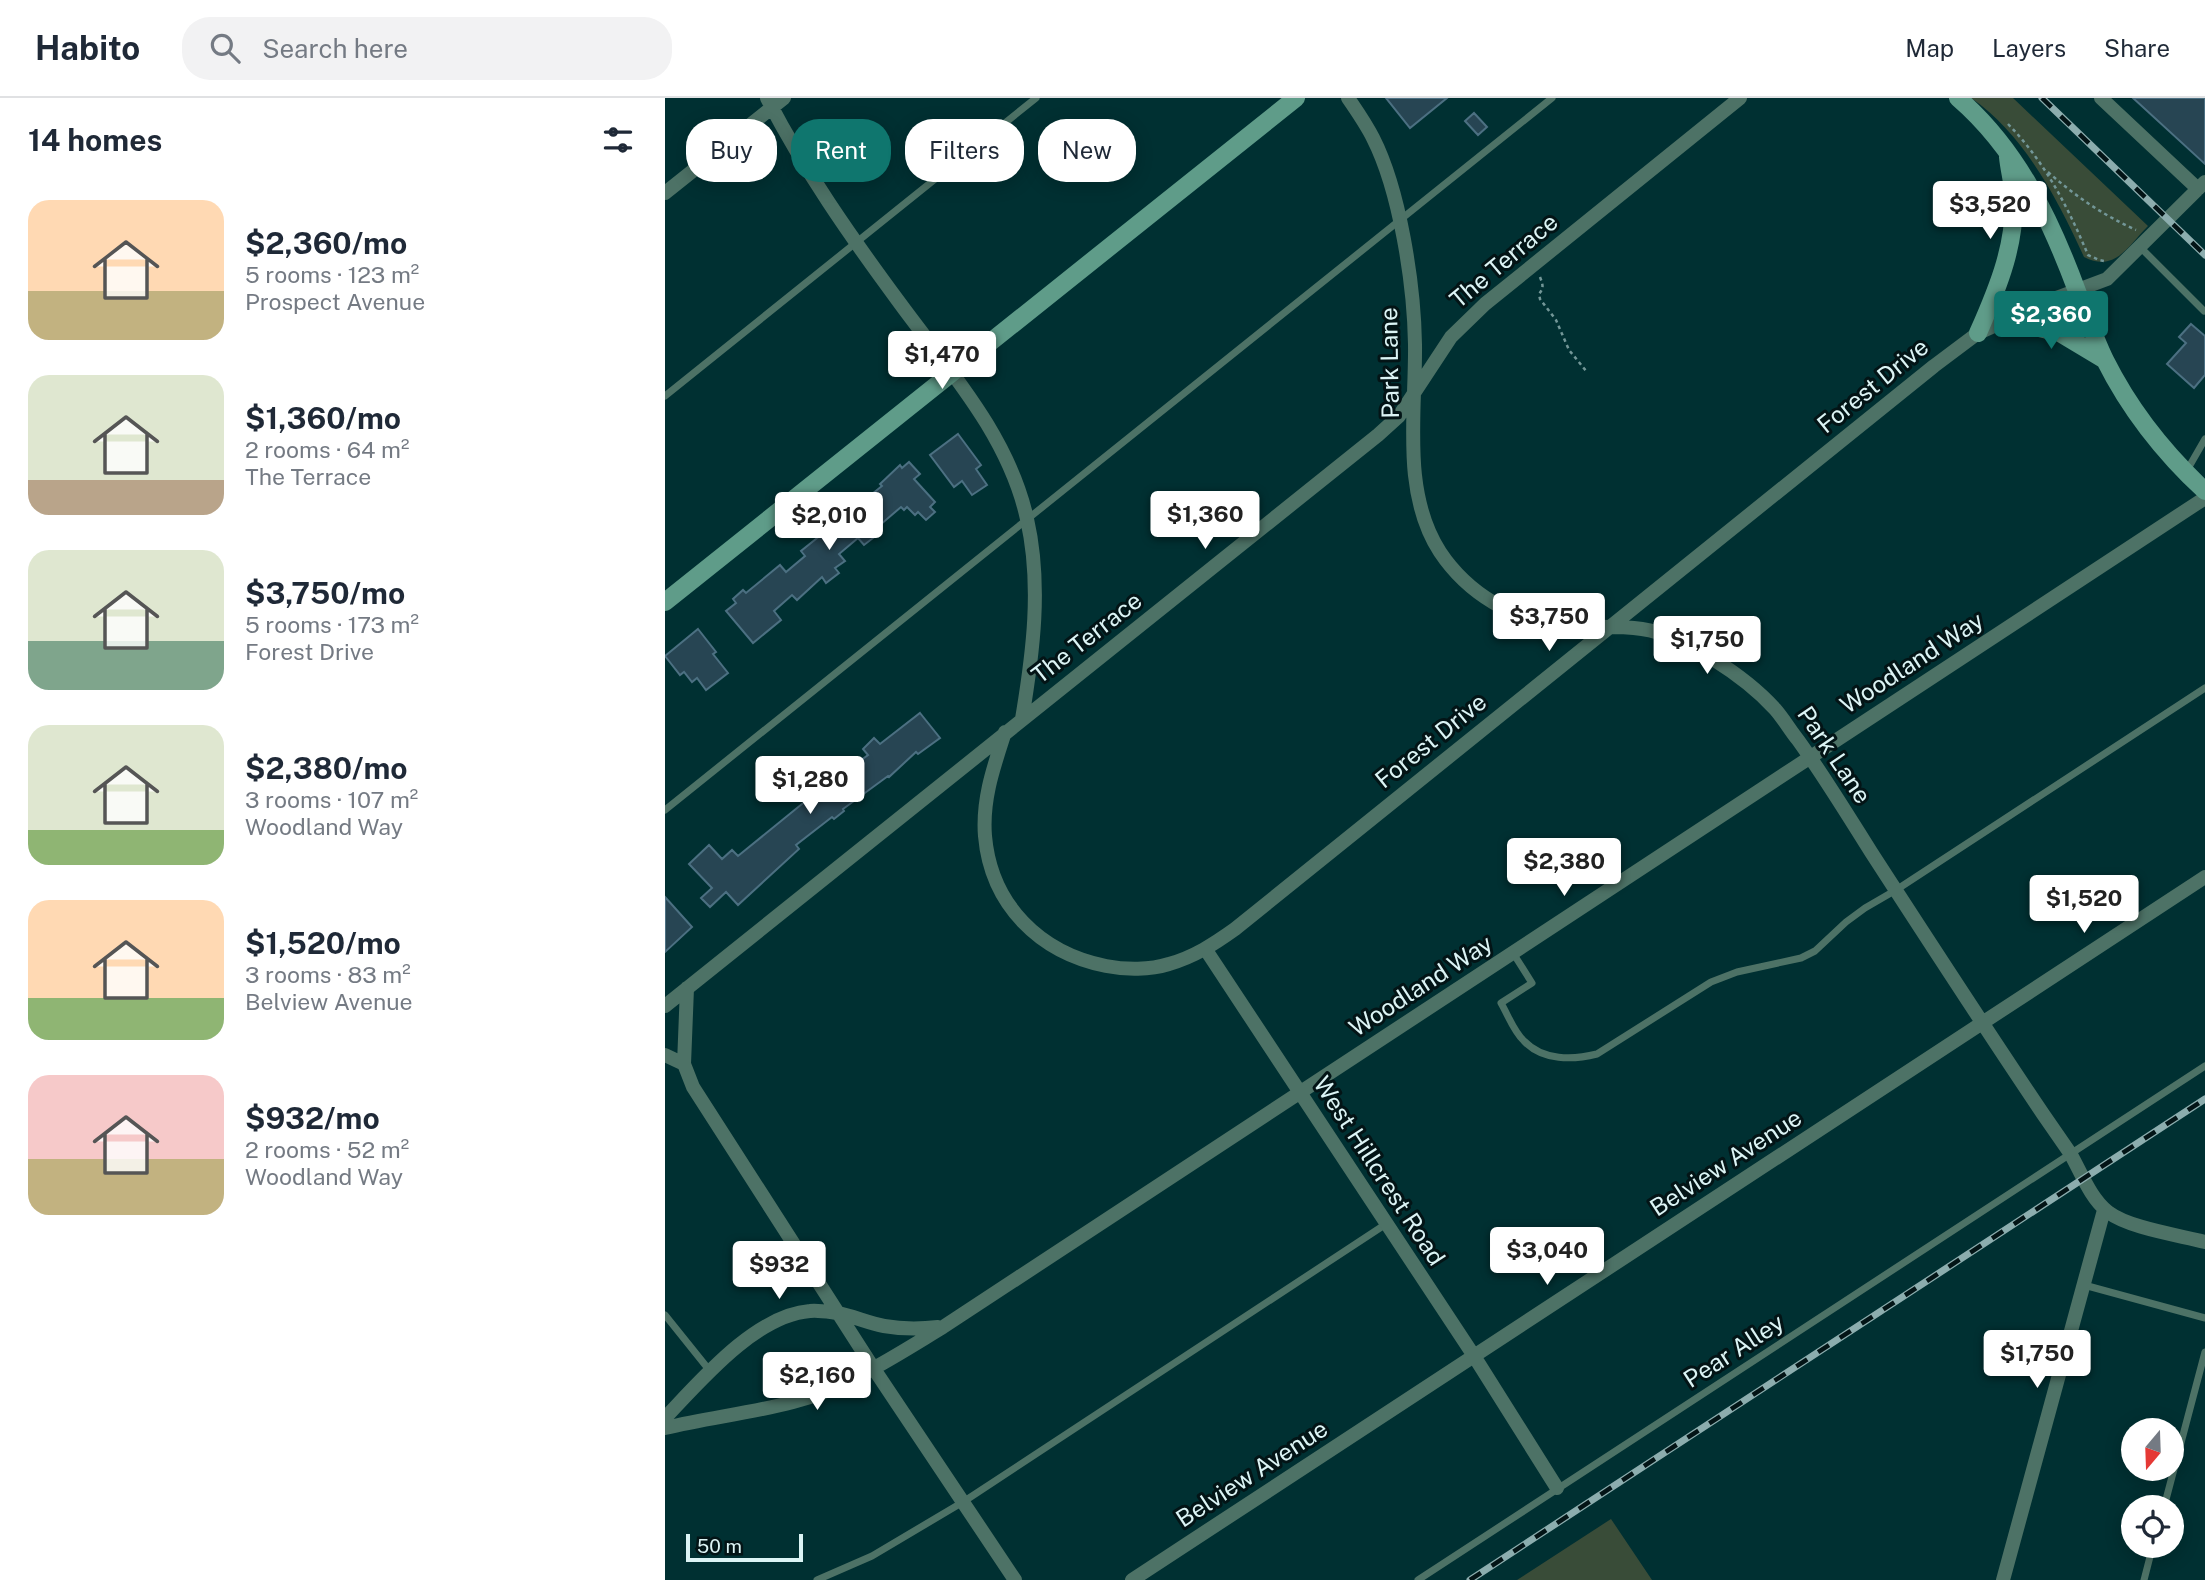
<!DOCTYPE html>
<meta charset="utf-8">
<style>
:root{--surface:#fff;--page:#f2f2f3;--text:#1f2937;--muted:#747a83;--line:#e0e1e3;--accent:#0f766e}
body{margin:0;font-family:"Public Sans",sans-serif;background:var(--page);color:var(--text);height:100vh;display:flex;flex-direction:column;font-size:26px;white-space:nowrap}
*{box-sizing:border-box;margin:0}
p{font-size:23px;color:var(--muted)}
.icon{flex:none;width:38px;height:38px;fill:none;stroke:currentColor;stroke-width:2;stroke-linecap:round;stroke-linejoin:round}
.map{position:relative;flex:1;overflow:hidden}
.details{display:flex;flex-direction:column;background:var(--surface);width:665px}
.details>*{flex:none}
.top-card{position:absolute;left:21px;top:21px;width:665px;height:63px;display:flex;gap:14px}
.needle{width:46px;rotate:199deg}
.controls{position:absolute;left:1456px;top:1320px;display:grid;gap:14px}
.controls a{display:grid;place-items:center;width:63px;height:63px;border-radius:50%;background:var(--surface);box-shadow:0 4px 18px #0003;font-size:35px}
.scale{position:absolute;left:21px;bottom:18px;width:117px;box-sizing:border-box;padding-left:7px;border:4px solid #dcf4f5;border-top:0;font-size:19px;line-height:24px;white-space:nowrap;color:#dcf4f5;-webkit-text-stroke:5px #031416;paint-order:stroke}
.price{position:absolute;translate:-50% -60px;padding:0 16px;border-radius:7px;background:#fff;color:#222;font-size:23px;line-height:46px;filter:drop-shadow(0 2px 4px #0008)}
.price::after{content:'';position:absolute;left:50%;top:42px;width:21px;height:16px;margin-left:-10px;background:inherit;clip-path:polygon(0 0,100% 0,50% 100%)}
.price.selected{background:var(--accent);color:#fff}
ul{padding:0;list-style:none}
li{display:flex;align-items:center;gap:21px;height:175px;padding:0 28px}
li span{display:grid;place-items:center;flex:none;width:196px;height:140px;border-radius:21px;color:#555}
li>.icon{margin-inline-start:auto}
span .icon{width:84px;height:84px;fill:#fffc;stroke-width:1}
li b{font-size:30px}
h2{display:flex;justify-content:space-between;align-items:center;height:84px;padding:0 28px;font-size:30px}
.chip{padding:0 24px;border-radius:28px;background:var(--surface);box-shadow:0 4px 18px #0003;font-size:24px;line-height:63px}
.chip.selected{background:var(--accent);color:#fff}
header{display:flex;align-items:center;gap:42px;box-sizing:border-box;height:98px;padding:0 35px;background:var(--surface);border-bottom:2px solid var(--line)}
header strong{font-size:33px}
nav{display:flex;gap:38px;margin-inline-start:auto;font-size:24px}
.search{width:490px;height:63px;background:var(--page);display:flex;align-items:center;gap:18px;box-sizing:border-box;padding:0 24px;border-radius:28px;color:var(--muted);font-size:26px}
main{display:flex;flex:1;min-height:0}
.map>svg:first-child{display:block}
.green{fill:#394c38}
.building{fill:#274553;stroke:#4c7082;stroke-width:2}
.lines{fill:none;stroke-linecap:round;stroke-linejoin:round}
.path{stroke:#739798;stroke-width:2.5;stroke-dasharray:3.5 3.5;stroke-linecap:butt}
.lane{stroke:#4d7266;stroke-width:7}
.street{stroke:#4d7266;stroke-width:14}
.secondary{stroke:#5f9c89;stroke-width:18}
.rail-casing{stroke:#8cadae;stroke-width:7}
.rail{stroke:#031416;stroke-width:4.5;stroke-dasharray:13;stroke-linecap:butt}
.labels{text-anchor:middle;stroke-width:6;stroke-linejoin:round;paint-order:stroke}
.street-label{font-size:24px;fill:#dcf4f5;stroke:#031416}
</style>
<header>
<strong>Habito</strong>
<div class="search"><svg class="icon" aria-label="search" viewBox="0 0 24 24"><circle cx="10" cy="10" r="6"/><path d="M15 15l6 6"/></svg>Search here</div>
<nav><a>Map</a><a>Layers</a><a>Share</a></nav>
</header>
<main>
<section class="details">
<h2>14 homes<svg class="icon" aria-label="filters" viewBox="0 0 24 24"><path d="M4 7h16M4 17h16"/><circle cx="9" cy="7" r="2"/><circle cx="15" cy="17" r="2"/></svg></h2>
<ul>
<li><span style="background:linear-gradient(#ffd9b3 65%,#c2b280 0)"><svg class="icon" aria-label="home" viewBox="0 0 24 24"><path d="M3 11l9-7 9 7M6 9v11h12V9"/></svg></span><div><b>$2,360/mo</b><p>5 rooms · 123 m²</p><p>Prospect Avenue</p></div></li>
<li><span style="background:linear-gradient(#dfe7d0 75%,#b9a48a 0)"><svg class="icon" aria-label="home" viewBox="0 0 24 24"><path d="M3 11l9-7 9 7M6 9v11h12V9"/></svg></span><div><b>$1,360/mo</b><p>2 rooms · 64 m²</p><p>The Terrace</p></div></li>
<li><span style="background:linear-gradient(#dfe7d0 65%,#7fa58c 0)"><svg class="icon" aria-label="home" viewBox="0 0 24 24"><path d="M3 11l9-7 9 7M6 9v11h12V9"/></svg></span><div><b>$3,750/mo</b><p>5 rooms · 173 m²</p><p>Forest Drive</p></div></li>
<li><span style="background:linear-gradient(#dfe7d0 75%,#8fb573 0)"><svg class="icon" aria-label="home" viewBox="0 0 24 24"><path d="M3 11l9-7 9 7M6 9v11h12V9"/></svg></span><div><b>$2,380/mo</b><p>3 rooms · 107 m²</p><p>Woodland Way</p></div></li>
<li><span style="background:linear-gradient(#ffd9b3 70%,#8fb573 0)"><svg class="icon" aria-label="home" viewBox="0 0 24 24"><path d="M3 11l9-7 9 7M6 9v11h12V9"/></svg></span><div><b>$1,520/mo</b><p>3 rooms · 83 m²</p><p>Belview Avenue</p></div></li>
<li><span style="background:linear-gradient(#f6c9c9 60%,#c2b280 0)"><svg class="icon" aria-label="home" viewBox="0 0 24 24"><path d="M3 11l9-7 9 7M6 9v11h12V9"/></svg></span><div><b>$932/mo</b><p>2 rooms · 52 m²</p><p>Woodland Way</p></div></li>
</ul>
</section>
<div class="map">
<svg width="1540" height="1482" viewBox="0 0 1540 1482">
<rect width="100%" height="100%" fill="#003032"/>
<!-- green -->
<path class="green" d="M1306,0H1348L1483,128C1463,148 1450,175 1419,159C1393,102 1359,36 1306,0Z
M946,1421L987,1482H852Z"/>
<!-- building -->
<path class="building" d="M721,0H782L745,30Z
M1468,0H1540V66Z
M809,15L822,29L813,37L800,23Z
M1526,226L1540,238V277L1529,290L1502,266L1521,245L1514,239Z
M293,336L316,367L311,371L322,387L307,397L297,383L289,389L265,357Z
M244,364L255,376L249,381L270,404L265,409L270,414L261,422L253,414L250,417L242,409L239,412L236,409L208,433L212,437L199,447L193,440L174,456L180,463L170,470L174,475L161,485L157,479L132,502L127,497L109,513L116,522L88,545L61,513L71,505L68,501L78,492L81,495L115,467L121,474L140,458L136,453L217,388L215,386L235,367L237,370Z
M33,531L51,554L48,556L63,575L41,592L32,580L27,584L19,574L15,577L0,558Z
M255,615L275,640L253,656L251,654L224,679L223,678L178,711L179,713L169,721L167,719L131,747L134,751L73,807L61,794L45,809L36,800L47,790L24,766L44,747L57,761L67,752L73,758L148,697L147,695L155,688L151,683L162,674L169,682L203,657L198,651L209,640L215,646Z
M0,799L27,829L0,854Z"/>
<g class="lines">
<!-- path -->
<path class="path" d="M1343,26C1380,64 1403,109 1423,157L1434,162L1439,163
M1383,74C1410,98 1438,117 1471,132
M875,179C878,187 879,190 874,196L875,201L891,222L904,252L922,274"/>
<!-- lane -->
<path class="lane" d="M1475,149L1539,213
M0,298L371,0
M1521,374L1540,341
M0,712L887,0
M848,855L867,885L836,905C843,917 849,934 859,943C878,963 908,962 932,956L1046,884L1072,874L1136,860L1150,853L1181,824L1200,810L1231,792L1540,590
M1419,1187L1540,1220
M0,1217L45,1273
M1499,1409L1540,1254
M152,1482L207,1458L298,1404L721,1126
M753,1482L1540,968
M1479,1482L1488,1447"/>
<!-- street -->
<path class="street" d="M102,0C139,72 186,139 234,204C283,271 344,338 362,421C377,487 368,555 357,621
M683,0C692,13 701,26 708,40C735,93 749,186 750,246C751,313 736,394 775,454C803,496 848,522 898,528C924,530 951,527 977,531C1019,537 1081,579 1110,611C1118,620 1125,632 1133,642C1159,678 1182,716 1206,754C1263,842 1320,930 1378,1016C1387,1029 1396,1042 1405,1055C1416,1074 1425,1100 1443,1114C1464,1130 1513,1137 1540,1144
M1436,0L1533,91
M0,95L119,0
M340,634C329,668 317,701 320,738C326,807 375,855 441,868C461,872 485,872 504,866C529,859 549,846 570,831L1269,268L1313,235L1394,199L1442,181L1540,84
M541,852L809,1258L892,1390
M22,890L19,966L28,989L209,1271L350,1482
M0,908L713,337L734,318L786,239L820,206L1075,0
M0,957L19,966
M0,1320C36,1282 91,1217 145,1213C153,1212 164,1214 172,1215C188,1218 203,1225 219,1228C237,1231 255,1231 273,1229
M0,1330C42,1320 86,1315 128,1304C182,1290 230,1258 278,1229L1540,400
M467,1482L1540,779
M1338,1482L1439,1112"/>
<!-- secondary -->
<path class="secondary" d="M1293,0C1352,51 1385,120 1412,193C1421,216 1429,239 1440,262C1465,312 1499,355 1540,393
M1341,222L1395,235L1440,262
M1313,235C1333,190 1353,142 1348,92C1347,81 1344,70 1343,59
M0,504L631,0"/>
<!-- rail casing -->
<g class="rail-casing">
<path id="rail" d="M1377,0L1540,157
M805,1482L1540,1001"/>
</g>
<!-- rail -->
<use href="#rail" class="rail"/>
</g>
<g class="labels">
<!-- street labels -->
<g class="street-label">
<text transform="translate(839 163) rotate(-40)" y="8">The Terrace</text>
<text transform="translate(725 265) rotate(-91)" y="8">Park Lane</text>
<text transform="translate(1208 288) rotate(-39)" y="8">Forest Drive</text>
<text transform="translate(422 540) rotate(-38)" y="8">The Terrace</text>
<text transform="translate(1247 565) rotate(-33)" y="8">Woodland Way</text>
<text transform="translate(766 643) rotate(-39)" y="8">Forest Drive</text>
<text transform="translate(1169 657) rotate(56)" y="8">Park Lane</text>
<text transform="translate(756 888) rotate(-33)" y="8">Woodland Way</text>
<text transform="translate(1061 1065) rotate(-33)" y="8">Belview Avenue</text>
<text transform="translate(714 1073) rotate(57)" y="8">West Hillcrest Road</text>
<text transform="translate(1069 1253) rotate(-33)" y="8">Pear Alley</text>
<text transform="translate(587 1376) rotate(-33)" y="8">Belview Avenue</text>
</g>
</g>
</svg>
<div class="controls">
<a><svg class="needle" viewBox="-14 -14 28 28"><path d="M0-13l5 13h-10z" fill="#e53935"/><path d="M0 13l5-13h-10z" fill="#747a83"/></svg></a>
<a><svg class="icon" aria-label="locate" viewBox="0 0 24 24"><circle cx="12" cy="12" r="6"/><path d="M12 2v4M12 18v4M2 12h4M18 12h4"/></svg></a>
</div>
<div class="scale">50 m</div>
<b class="price" style="left:1325px;top:143px">$3,520</b>
<b class="price selected" style="left:1386px;top:253px">$2,360</b>
<b class="price" style="left:277px;top:293px">$1,470</b>
<b class="price" style="left:540px;top:453px">$1,360</b>
<b class="price" style="left:164px;top:454px">$2,010</b>
<b class="price" style="left:884px;top:555px">$3,750</b>
<b class="price" style="left:1042px;top:578px">$1,750</b>
<b class="price" style="left:145px;top:718px">$1,280</b>
<b class="price" style="left:899px;top:800px">$2,380</b>
<b class="price" style="left:1419px;top:837px">$1,520</b>
<b class="price" style="left:882px;top:1189px">$3,040</b>
<b class="price" style="left:114px;top:1203px">$932</b>
<b class="price" style="left:1372px;top:1292px">$1,750</b>
<b class="price" style="left:152px;top:1314px">$2,160</b>
<div class="top-card">
<a class="chip">Buy</a>
<a class="chip selected">Rent</a>
<a class="chip">Filters</a>
<a class="chip">New</a>
</div>
</div>
</main>
